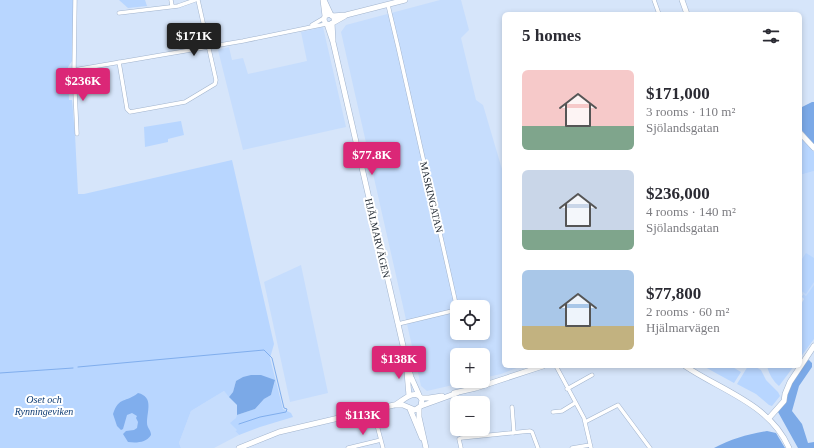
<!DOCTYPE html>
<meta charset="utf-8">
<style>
:root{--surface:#fff;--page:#f2f2f3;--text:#2b2b33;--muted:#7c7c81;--accent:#db2777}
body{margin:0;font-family:"Times New Roman",serif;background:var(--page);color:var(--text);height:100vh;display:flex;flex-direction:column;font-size:15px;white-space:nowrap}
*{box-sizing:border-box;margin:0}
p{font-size:13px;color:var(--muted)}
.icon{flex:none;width:22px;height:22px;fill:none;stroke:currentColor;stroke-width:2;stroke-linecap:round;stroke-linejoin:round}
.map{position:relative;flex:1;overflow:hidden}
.drawer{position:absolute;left:502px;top:12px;width:300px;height:356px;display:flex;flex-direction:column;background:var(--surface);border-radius:6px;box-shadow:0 2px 6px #0003}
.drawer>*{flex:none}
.controls{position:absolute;left:450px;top:300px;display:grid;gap:8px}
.controls a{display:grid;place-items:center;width:40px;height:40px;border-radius:6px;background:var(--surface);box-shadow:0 2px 6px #0003;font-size:20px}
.price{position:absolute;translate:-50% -34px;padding:0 9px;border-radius:4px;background:var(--accent);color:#fff;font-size:13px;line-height:26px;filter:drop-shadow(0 1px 2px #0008)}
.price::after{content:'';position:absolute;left:50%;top:24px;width:12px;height:9px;margin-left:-6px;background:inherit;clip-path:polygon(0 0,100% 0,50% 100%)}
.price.selected{background:#222;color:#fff}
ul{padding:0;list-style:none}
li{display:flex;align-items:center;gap:12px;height:100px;padding:0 20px}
li span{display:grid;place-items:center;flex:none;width:112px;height:80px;border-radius:6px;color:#555}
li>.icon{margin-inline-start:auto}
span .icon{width:48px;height:48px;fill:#fffc;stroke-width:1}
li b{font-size:17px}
h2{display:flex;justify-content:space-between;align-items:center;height:48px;padding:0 20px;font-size:17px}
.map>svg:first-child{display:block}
.built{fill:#c6ddfd;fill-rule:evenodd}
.green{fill:#b8d6ff}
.forest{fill:#7ba9e7}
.water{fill:#80aeed}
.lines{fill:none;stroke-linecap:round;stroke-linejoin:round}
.stream{stroke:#80aeed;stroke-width:1}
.street-casing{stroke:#a2b4cd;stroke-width:4.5}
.secondary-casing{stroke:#a2b4cd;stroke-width:6}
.street{stroke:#fff;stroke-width:3.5}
.secondary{stroke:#fff;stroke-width:5}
.labels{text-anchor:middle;stroke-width:4;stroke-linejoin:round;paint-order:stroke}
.street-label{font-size:10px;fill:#232b34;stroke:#fff}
.park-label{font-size:10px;font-style:italic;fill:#0c3a72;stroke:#fff}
</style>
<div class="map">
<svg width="814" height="448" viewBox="0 0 814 448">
<rect width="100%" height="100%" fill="#d6e5fa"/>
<!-- built -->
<path class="built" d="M440,0H461L469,30L461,38L476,100L483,105L504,176V366H522L501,374L483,378V355H457V381H470L427,391L421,386L341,32L346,25ZM457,307H483V333H457Z
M323,27L346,127L243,150L218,50L229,47L232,60L243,58L248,74L307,61L301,32Z
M814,171V302L800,292V175Z
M301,265L328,393L290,402L264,282Z
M224,391L237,405V430L235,431L239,435L214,448H181L179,443L191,411Z"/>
<!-- green -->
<path class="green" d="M0,0H74L72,61L68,67L69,100H72L75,134L78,194H84L232,160L274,344L270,358L283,409L291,413L293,417L260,427L239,435L235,431L237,430L230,423L236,418L237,415L255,409L264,399L271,395L275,381H236L233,392L229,397L224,391L191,411L179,443L181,448H0Z
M119,0H145L147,6L128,8Z
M181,121L184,135L168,139V142L145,147L144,127Z
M804,139L814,152V171L800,175V140Z
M806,253L814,258V282L806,294L800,290V262Z
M814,285V339L800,358V306L804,299L802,297L803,294L806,296Z
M703,366H731L741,372L734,383Z
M748,366H754L761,370L766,380L778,392L780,396L772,406L769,405L756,394L737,384Z
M767,366H794L779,386C773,381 769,374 767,366Z"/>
<!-- forest -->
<path class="forest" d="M812,102H814V145L800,128V108Z
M809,360L812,363V367L799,386L792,411L802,424L808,443L814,442V448H798L778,412L783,404L793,380L806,361Z
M251,375H261L275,380L271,395L264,399L255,409L237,415V405L229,397L233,392L236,381L243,377Z
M767,431L776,433L785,448H714C731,439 748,434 767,431Z"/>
<!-- water -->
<path class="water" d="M138,393C154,397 147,411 147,423C147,428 151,430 151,435C146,443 136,443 128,442L123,434L126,431L134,430L137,428L138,422L136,418L137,416L132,413L127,415L123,429L121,430L117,426L113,414C119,396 126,403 138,393Z"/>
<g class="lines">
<!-- stream -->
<path class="stream" d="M78,367L264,350L272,358L284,408L287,409L286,412L260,417L239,424
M0,373L73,368"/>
<!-- street casing -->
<g class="street-casing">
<path id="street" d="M75,0L74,70L77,134
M171,0L172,6
M654,0L659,14
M388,5L398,47L456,304L454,309L452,311L398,324
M119,13L178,6L195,0
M312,25L324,18
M119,62L127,109L130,112L185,102L215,84L216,80L198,0
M74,70L243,41L326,24
M556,366L584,418L591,448
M567,389L592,375
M512,407L514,433
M373,410L383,448
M553,412L562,411L575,403
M585,422L618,405L650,448
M348,448L381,440
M461,448L459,439L461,438L530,431L532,432L538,448
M572,448L590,445"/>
</g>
<!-- secondary casing -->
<g class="secondary-casing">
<path id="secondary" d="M323,0L325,16
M324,0L331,15
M682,0L687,14
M332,16L346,15L405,0
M334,22C335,18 333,15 329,14L325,16L324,19L325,23L329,25L345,16
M332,23L333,41
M327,24L333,42L407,363L411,377L419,395
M800,133L814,148
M685,366C722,391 770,404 789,448
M407,372L409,396
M454,393L476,388L543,366
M421,398H429L442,396
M395,405C404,400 414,388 422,399L421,406
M419,408V417L426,448
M410,409L422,438
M769,418L784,401L785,394L790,382L814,346
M239,448L279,432L360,413L394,405H403L415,410L421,406L457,393"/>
</g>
<!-- street -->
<use href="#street" class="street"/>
<!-- secondary -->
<use href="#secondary" class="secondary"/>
</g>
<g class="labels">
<!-- street labels -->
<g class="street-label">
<text transform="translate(432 197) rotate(77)" y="4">MASKINGATAN</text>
<text transform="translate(378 238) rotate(77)" y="4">HJÄLMARVÄGEN</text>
</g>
<!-- park labels -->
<g class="park-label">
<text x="44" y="403">Oset och<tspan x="44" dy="12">Rynningeviken</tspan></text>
</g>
</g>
</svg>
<div class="controls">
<a><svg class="icon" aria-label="locate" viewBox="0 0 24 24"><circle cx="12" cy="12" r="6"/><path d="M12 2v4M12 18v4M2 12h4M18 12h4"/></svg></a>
<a>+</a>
<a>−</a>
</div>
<b class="price selected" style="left:194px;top:57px">$171K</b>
<b class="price" style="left:83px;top:102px">$236K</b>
<b class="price" style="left:372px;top:176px">$77.8K</b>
<b class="price" style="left:399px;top:380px">$138K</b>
<b class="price" style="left:363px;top:436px">$113K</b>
<section class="drawer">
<h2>5 homes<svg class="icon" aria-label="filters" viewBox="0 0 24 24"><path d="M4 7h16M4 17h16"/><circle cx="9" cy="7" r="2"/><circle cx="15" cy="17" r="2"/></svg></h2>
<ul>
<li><span style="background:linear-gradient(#f6c9c9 70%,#7fa58c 0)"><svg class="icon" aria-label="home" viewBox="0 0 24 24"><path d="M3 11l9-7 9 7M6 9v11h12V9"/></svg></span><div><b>$171,000</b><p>3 rooms · 110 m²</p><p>Sjölandsgatan</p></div></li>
<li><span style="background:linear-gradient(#c9d6e8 75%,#7fa58c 0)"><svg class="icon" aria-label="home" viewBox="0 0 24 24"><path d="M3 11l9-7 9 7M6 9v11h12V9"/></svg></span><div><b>$236,000</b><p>4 rooms · 140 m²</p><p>Sjölandsgatan</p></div></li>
<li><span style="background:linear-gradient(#a9c7e8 70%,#c2b280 0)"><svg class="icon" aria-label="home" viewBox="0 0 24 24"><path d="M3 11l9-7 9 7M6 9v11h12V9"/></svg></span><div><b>$77,800</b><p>2 rooms · 60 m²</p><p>Hjälmarvägen</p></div></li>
</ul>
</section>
</div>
